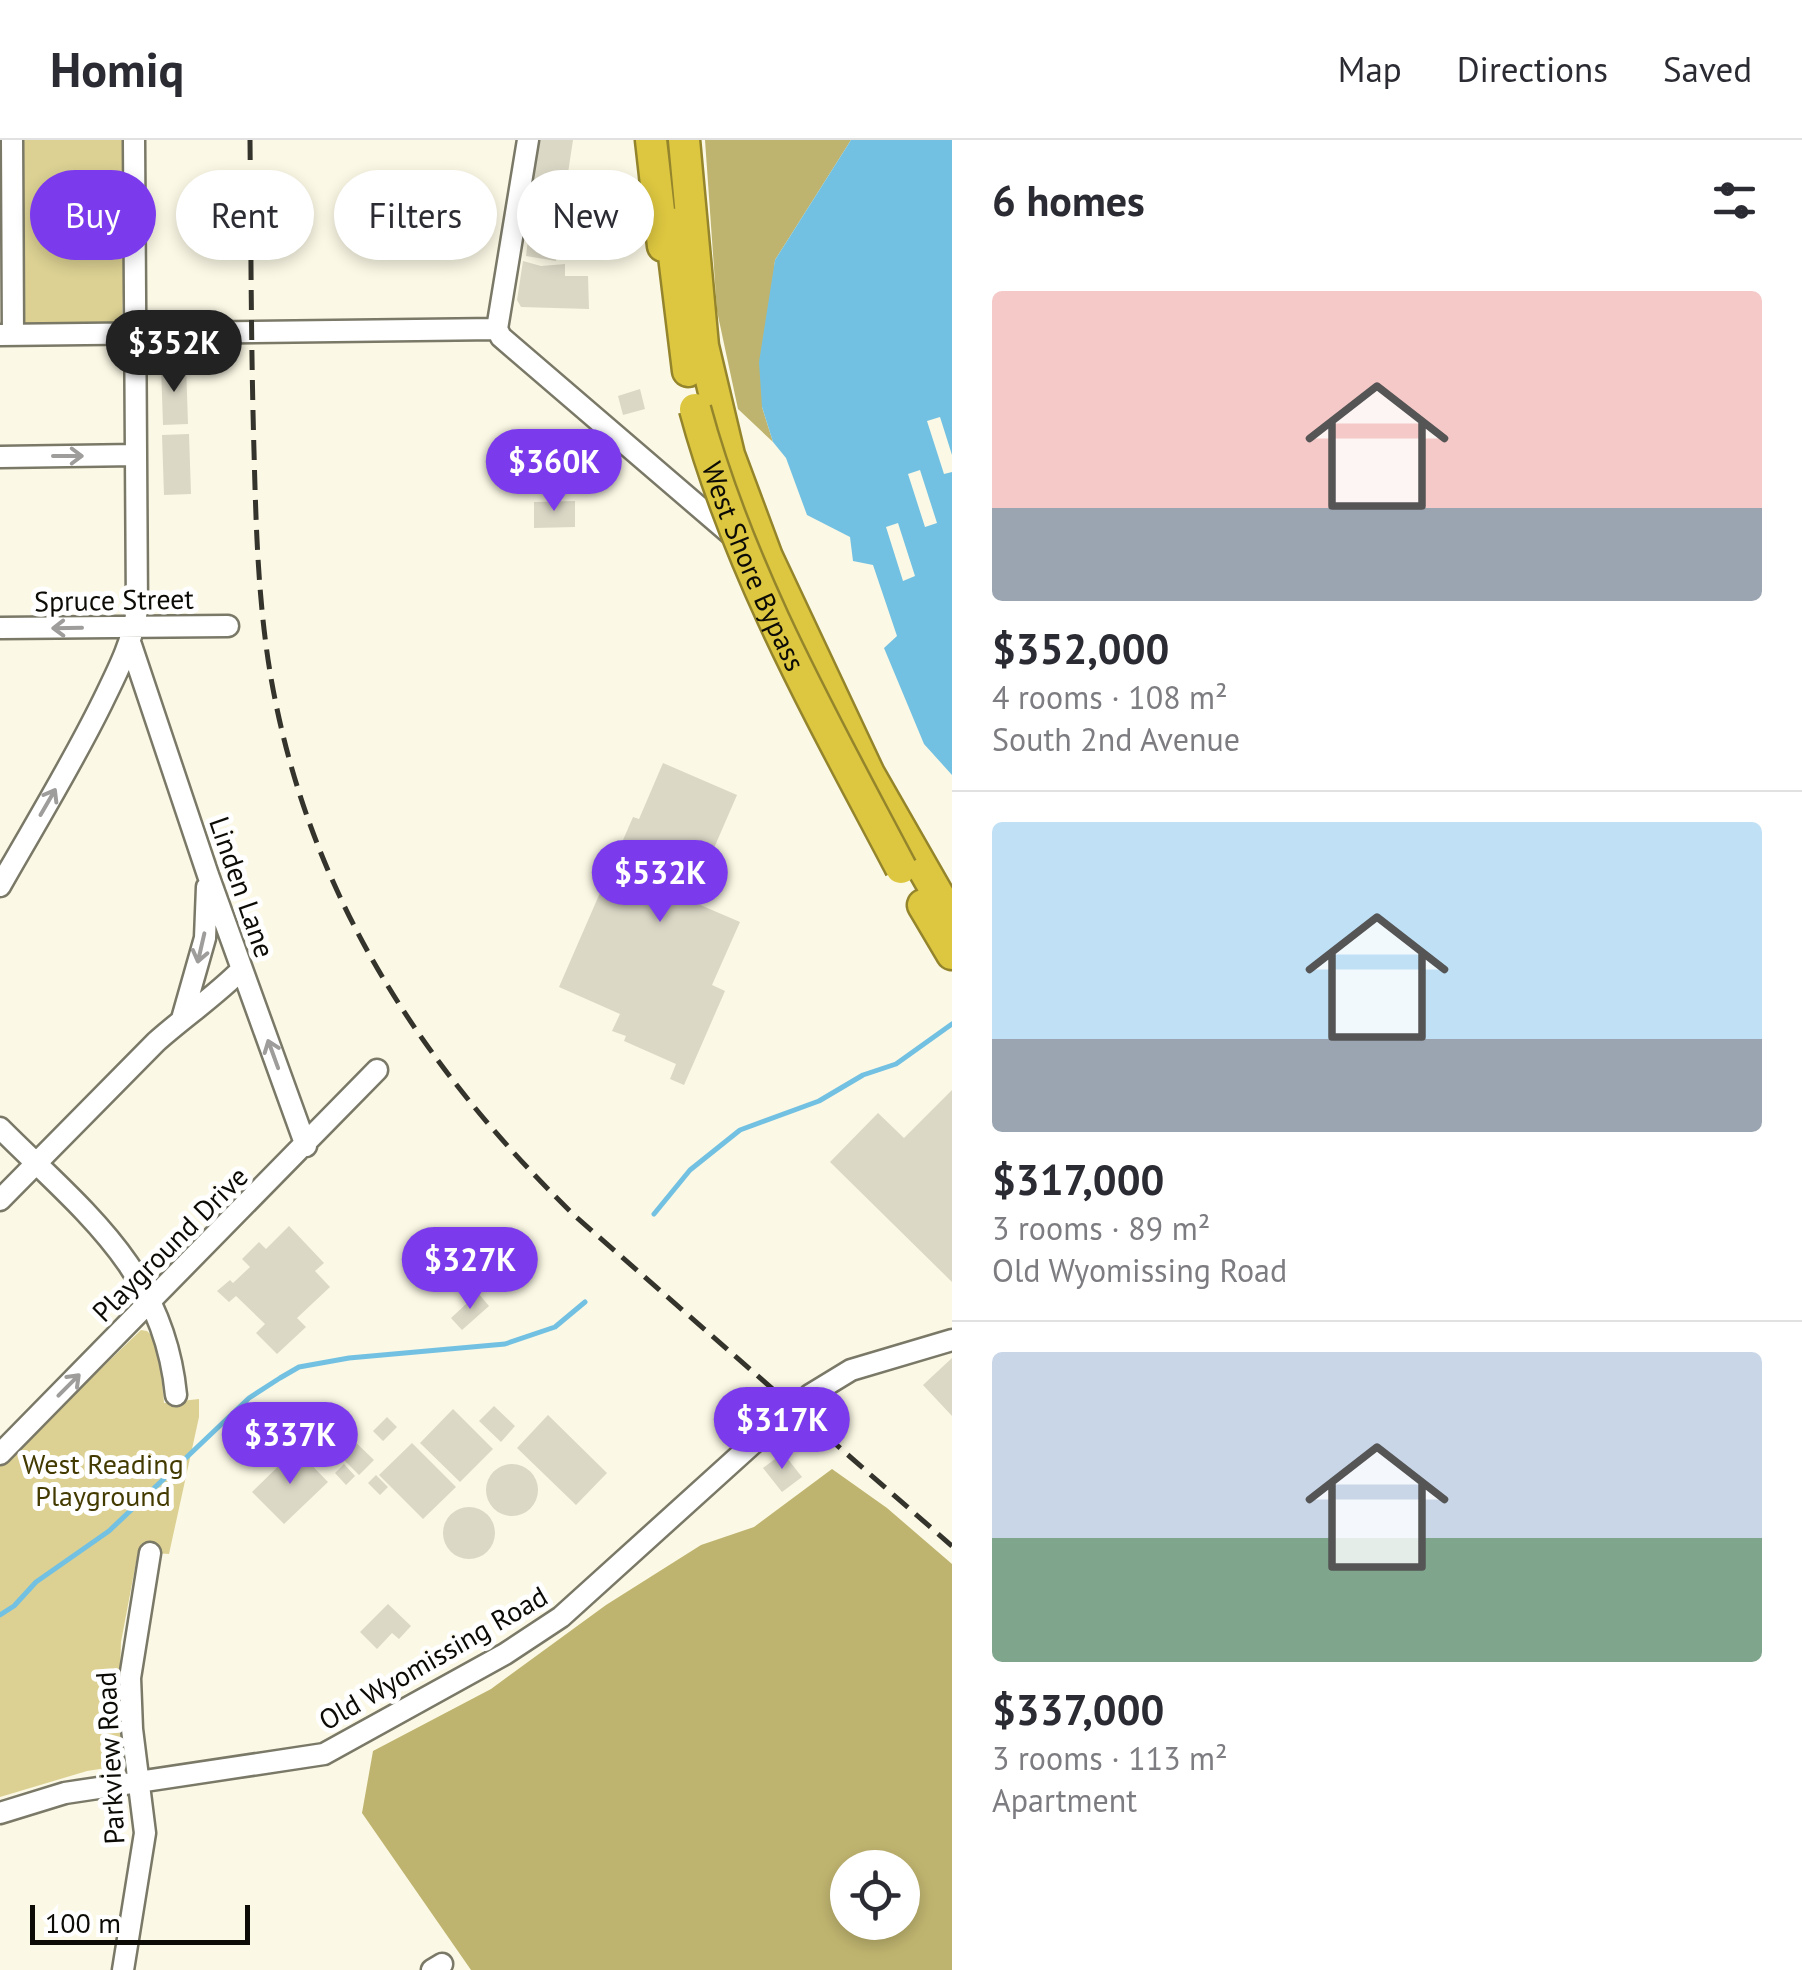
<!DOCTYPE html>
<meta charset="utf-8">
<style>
:root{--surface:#fff;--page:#f7f7f7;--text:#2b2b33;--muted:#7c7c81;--line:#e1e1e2;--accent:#7c3aed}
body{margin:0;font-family:"PT Sans",sans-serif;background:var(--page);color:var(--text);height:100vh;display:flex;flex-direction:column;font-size:38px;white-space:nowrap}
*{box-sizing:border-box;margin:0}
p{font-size:32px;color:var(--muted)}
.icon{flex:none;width:55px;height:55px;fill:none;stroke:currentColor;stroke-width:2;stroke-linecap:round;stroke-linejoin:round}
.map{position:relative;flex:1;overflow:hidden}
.sheet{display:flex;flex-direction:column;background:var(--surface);width:850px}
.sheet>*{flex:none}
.banner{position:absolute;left:30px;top:30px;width:770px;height:90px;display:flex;gap:20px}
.controls{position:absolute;left:830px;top:1710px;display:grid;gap:20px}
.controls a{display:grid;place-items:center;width:90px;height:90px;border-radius:50%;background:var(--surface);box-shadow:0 5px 15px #0003;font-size:50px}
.scale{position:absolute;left:30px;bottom:25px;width:220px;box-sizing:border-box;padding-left:10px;border:5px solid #0c0b06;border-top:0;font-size:28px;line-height:35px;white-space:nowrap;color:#0c0b06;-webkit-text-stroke:8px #fff;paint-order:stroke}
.price{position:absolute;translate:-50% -85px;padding:0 22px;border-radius:35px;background:var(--accent);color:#fff;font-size:32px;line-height:65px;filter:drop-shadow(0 2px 5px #0008)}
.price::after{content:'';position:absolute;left:50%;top:60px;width:30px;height:22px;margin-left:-15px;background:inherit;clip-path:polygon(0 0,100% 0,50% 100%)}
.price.selected{background:#222;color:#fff}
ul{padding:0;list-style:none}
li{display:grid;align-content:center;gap:20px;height:530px;padding:0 40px}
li+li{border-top:2px solid var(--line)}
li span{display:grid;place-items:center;height:310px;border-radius:10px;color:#555}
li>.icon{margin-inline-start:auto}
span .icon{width:180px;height:180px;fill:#fffc;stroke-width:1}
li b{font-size:42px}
h2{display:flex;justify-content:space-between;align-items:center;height:120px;padding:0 40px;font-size:42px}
.tag{padding:0 35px;border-radius:45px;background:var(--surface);box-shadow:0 5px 15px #0003;font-size:35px;line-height:90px}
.tag.selected{background:var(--accent);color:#fff}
header{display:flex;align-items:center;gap:60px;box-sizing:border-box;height:140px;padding:0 50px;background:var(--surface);border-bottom:2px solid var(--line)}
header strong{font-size:48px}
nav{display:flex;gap:55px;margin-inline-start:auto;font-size:35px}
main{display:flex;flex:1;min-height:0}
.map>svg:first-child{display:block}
.green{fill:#dcd193}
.forest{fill:#bfb46f;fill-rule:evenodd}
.water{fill:#73c1e2;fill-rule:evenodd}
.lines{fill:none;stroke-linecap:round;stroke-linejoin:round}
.stream{stroke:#73c1e2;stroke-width:5}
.building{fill:#dbd8c6}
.minor-tunnel{stroke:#d7d4c4;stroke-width:20;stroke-dasharray:20 10;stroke-linecap:butt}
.minor-casing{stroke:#7a7867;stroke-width:25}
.highway-casing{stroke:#94852c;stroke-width:35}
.minor{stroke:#fff;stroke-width:20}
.highway{stroke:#ddc740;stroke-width:30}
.rail{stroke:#35342c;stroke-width:5;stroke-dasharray:20 10;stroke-linecap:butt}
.highway-bridge-casing{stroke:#94852c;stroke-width:35;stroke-linecap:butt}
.highway-bridge{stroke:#ddc740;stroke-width:30}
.oneway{stroke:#9e9d9b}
.labels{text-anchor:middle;stroke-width:10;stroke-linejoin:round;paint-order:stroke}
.street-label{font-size:28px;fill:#0c0b06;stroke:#fff}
.park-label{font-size:28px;fill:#433a00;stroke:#fff}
</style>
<header>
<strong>Homiq</strong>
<nav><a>Map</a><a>Directions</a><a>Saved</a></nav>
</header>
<main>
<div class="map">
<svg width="952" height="1830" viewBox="0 0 952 1830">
<rect width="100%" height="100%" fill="#fbf8e5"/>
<!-- green -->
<path class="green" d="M20,0H128L122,183L23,186Z
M141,1190L147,1191L151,1195L160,1224L164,1263L199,1259V1277L169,1414L138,1412L121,1502L119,1560L125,1625L87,1631L0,1657V1326Z"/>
<!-- forest -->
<path class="forest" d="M705,0H851L775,120L762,267L773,302L738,269L717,171Z
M832,1329L887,1368L952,1424V1830H471L362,1673L373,1611L491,1549L606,1465L701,1405L754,1387ZM848,1728H902V1782H848Z"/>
<!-- water -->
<path class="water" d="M851,0H952V315L940,277L927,281L944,334L952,332V635L924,604L884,508L897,496L873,425L853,421L850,397L807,375L786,318L773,302L762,267L759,222L775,120ZM920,330L937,383L925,387L908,334ZM898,383L915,436L903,441L886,387Z"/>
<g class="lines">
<!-- stream -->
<path class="stream" d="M654,1074L690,1030L740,990L819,961L863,935L896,924L952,884
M0,1475L14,1466L36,1442L109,1391L249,1258L280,1238L299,1227L349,1218L505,1204L555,1187L585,1162"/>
</g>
<!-- building -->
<path class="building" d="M539,0H573L564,59L531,54Z
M529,58L576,69L573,84L564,83L561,98L523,93Z
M528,99L559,103L556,121L526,116Z
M523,121L541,126L565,124V136H588L589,169L521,167L517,160Z
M186,224L188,284L163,285L161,225Z
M640,249L645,269L623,275L618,256Z
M189,294L191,354L164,355L162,295Z
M575,361V387L534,388V362Z
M663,623L737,655L691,761L740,782L712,845L725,851L684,945L670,939L676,924L624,901L626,896L612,891L620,874L559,847L633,677L639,679Z
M952,950V1142L830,1022L878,973L904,998Z
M289,1086L324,1123L315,1131L330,1147L297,1178L306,1187L277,1214L256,1193L265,1184L236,1156L229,1162L217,1151L230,1140L233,1143L250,1127L242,1119L259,1102L266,1109Z
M478,1153L489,1166L462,1190L451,1178Z
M952,1218V1276L923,1245Z
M494,1266L515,1286L501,1302L479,1281Z
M453,1269L493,1309L460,1342L420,1303Z
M548,1275L607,1333L576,1365L517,1308Z
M387,1277L397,1287L383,1301L373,1291Z
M346,1293L374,1320L359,1335L331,1307Z
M412,1303L456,1347L423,1379L379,1335Z
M296,1309L328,1342L284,1384L252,1352Z
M783,1313L802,1337L782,1352L763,1328Z
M344,1324L355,1336L346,1345L335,1333Z
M486 1350a26 26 0 1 1 52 0a26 26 0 1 1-52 0Z
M376,1335L388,1347L380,1355L368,1343Z
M443 1393a26 26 0 1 1 52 0a26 26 0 1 1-52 0Z
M388,1464L411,1486L399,1499L392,1493L377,1509L360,1492Z"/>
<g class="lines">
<!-- minor-tunnel -->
<path class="minor-tunnel" d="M770,1288L810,1255"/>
<!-- minor casing -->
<g class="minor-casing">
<path id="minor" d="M12,0L13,195
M528,0L497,189L501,197L734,397
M0,195L497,189
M0,317L136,315
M0,488L228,486
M131,505L208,735L306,1006
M0,746C34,686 71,626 102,563C117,532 132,504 137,470L134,0
M182,879L205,798L207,747
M0,988C83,1071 164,1130 176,1255
M0,1060L156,902C184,877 214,857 241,830
M810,1255L851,1230L952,1200
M0,1314L377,930
M0,1673L65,1653L324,1614L505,1514L561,1477L770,1288
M123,1830L145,1693L132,1589L130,1538L150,1413
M432,1830L442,1824"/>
</g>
<!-- highway casing -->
<g class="highway-casing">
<path id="highway" d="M651,0L663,106
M684,0L703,206L729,315L767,417L869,634L952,779
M670,83L688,231
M923,765L952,814"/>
</g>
<!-- minor -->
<use href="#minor" class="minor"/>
<!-- highway -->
<use href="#highway" class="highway"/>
<!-- rail -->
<path class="rail" d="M250,0C251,104 251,207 254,311C256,387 258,462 271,538C309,754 420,925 575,1076L952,1406"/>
<!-- highway-bridge casing -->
<g class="highway-bridge-casing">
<g id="highway-bridge">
<path id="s1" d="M695,269C739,432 823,580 901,728"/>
</g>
</g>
<!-- highway-bridge -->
<use href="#highway-bridge" class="highway-bridge"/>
</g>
<!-- one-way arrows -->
<defs><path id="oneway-shaft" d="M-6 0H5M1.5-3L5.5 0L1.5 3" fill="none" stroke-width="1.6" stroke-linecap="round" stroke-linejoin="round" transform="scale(2.5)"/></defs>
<g class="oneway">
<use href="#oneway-shaft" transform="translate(68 316)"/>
<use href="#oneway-shaft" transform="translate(67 488) rotate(179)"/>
<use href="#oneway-shaft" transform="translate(48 662) rotate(-60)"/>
<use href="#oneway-shaft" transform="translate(201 808) rotate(103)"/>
<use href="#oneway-shaft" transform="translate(273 914) rotate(-110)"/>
<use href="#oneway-shaft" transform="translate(69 1245) rotate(-45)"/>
</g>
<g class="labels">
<!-- street labels -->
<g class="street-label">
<text dy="10" stroke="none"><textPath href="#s1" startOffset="168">West Shore Bypass</textPath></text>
<text transform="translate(114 460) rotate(-1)" y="10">Spruce Street</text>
<text transform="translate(242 747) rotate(71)" y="10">Linden Lane</text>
<text transform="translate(170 1104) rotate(-45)" y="10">Playground Drive</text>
<text transform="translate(433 1518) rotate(-30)" y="10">Old Wyomissing Road</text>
<text transform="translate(110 1618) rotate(-93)" y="10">Parkview Road</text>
</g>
<!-- park labels -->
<g class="park-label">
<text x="103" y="1334">West Reading<tspan x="103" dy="32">Playground</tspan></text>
</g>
</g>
</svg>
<div class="controls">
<a><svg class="icon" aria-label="locate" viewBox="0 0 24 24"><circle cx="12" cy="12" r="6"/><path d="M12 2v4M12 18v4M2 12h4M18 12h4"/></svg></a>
</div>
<div class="scale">100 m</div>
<b class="price selected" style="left:174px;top:255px">$352K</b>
<b class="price" style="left:554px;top:374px">$360K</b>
<b class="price" style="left:660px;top:785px">$532K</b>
<b class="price" style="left:470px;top:1172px">$327K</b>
<b class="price" style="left:782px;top:1332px">$317K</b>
<b class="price" style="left:290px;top:1347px">$337K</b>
<div class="banner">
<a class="tag selected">Buy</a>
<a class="tag">Rent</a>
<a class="tag">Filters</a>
<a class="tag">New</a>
</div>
</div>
<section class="sheet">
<h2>6 homes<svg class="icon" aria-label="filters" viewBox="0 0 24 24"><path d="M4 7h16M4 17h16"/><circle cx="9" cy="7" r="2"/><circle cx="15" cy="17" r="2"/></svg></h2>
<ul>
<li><span style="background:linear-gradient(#f6c9c9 70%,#9aa5b1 0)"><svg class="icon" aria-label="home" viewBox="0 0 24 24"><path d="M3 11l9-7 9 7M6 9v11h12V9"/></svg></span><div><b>$352,000</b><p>4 rooms · 108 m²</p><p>South 2nd Avenue</p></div></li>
<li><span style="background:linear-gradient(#bfe0f5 70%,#9aa5b1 0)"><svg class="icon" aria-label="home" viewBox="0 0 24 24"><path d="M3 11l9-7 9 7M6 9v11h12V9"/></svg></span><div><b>$317,000</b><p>3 rooms · 89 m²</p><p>Old Wyomissing Road</p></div></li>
<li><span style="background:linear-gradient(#c9d6e8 60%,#7fa58c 0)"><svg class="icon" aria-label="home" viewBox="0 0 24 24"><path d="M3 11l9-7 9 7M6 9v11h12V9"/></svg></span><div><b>$337,000</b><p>3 rooms · 113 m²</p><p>Apartment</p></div></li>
</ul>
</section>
</main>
